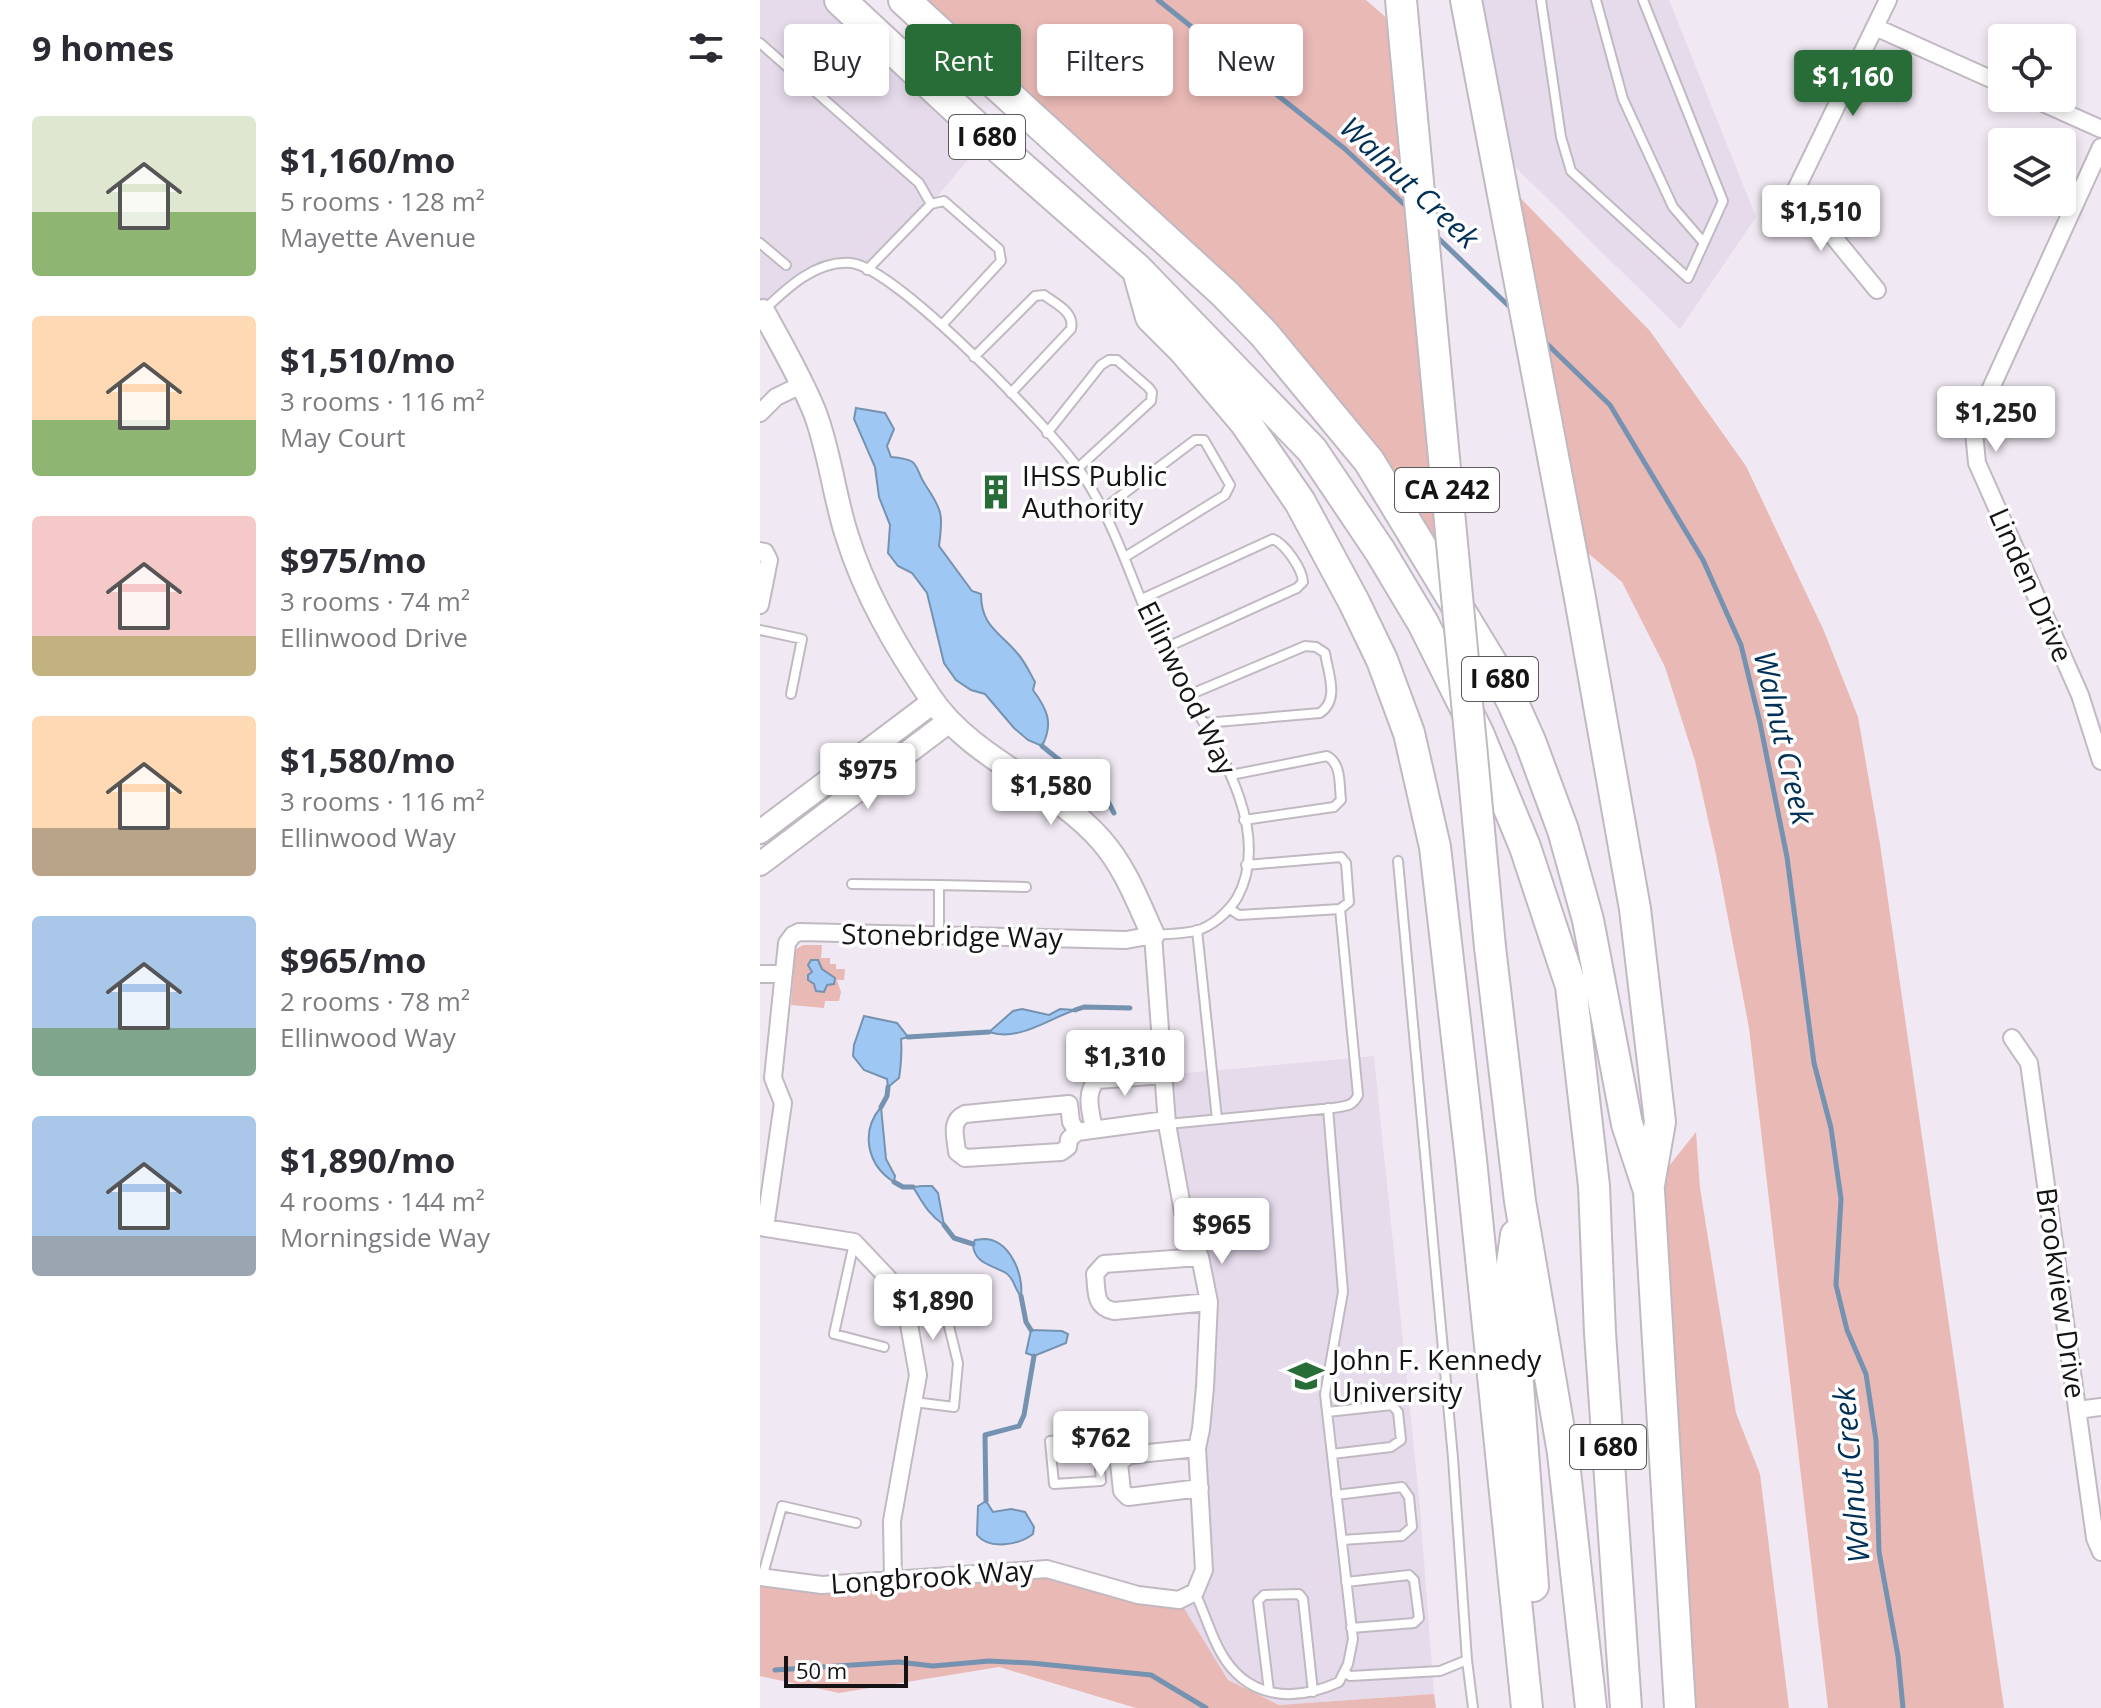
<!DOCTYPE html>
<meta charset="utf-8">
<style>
:root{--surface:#fff;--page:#f2f2f3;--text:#2b2b33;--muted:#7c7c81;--accent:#286c37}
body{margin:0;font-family:"Open Sans",sans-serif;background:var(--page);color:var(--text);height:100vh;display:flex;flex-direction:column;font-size:30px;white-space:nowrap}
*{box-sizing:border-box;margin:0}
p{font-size:26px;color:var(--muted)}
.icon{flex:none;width:44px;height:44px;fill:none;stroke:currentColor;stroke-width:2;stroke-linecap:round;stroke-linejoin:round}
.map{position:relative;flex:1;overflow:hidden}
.drawer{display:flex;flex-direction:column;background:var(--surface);width:760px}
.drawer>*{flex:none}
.guide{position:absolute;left:24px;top:24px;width:760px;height:72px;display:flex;gap:16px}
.fabs{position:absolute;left:1228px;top:24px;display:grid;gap:16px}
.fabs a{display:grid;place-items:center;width:88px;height:88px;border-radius:8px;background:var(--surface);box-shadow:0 4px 12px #0003;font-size:40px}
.scale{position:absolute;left:24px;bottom:20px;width:124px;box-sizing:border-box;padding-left:8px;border:4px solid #151316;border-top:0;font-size:22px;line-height:28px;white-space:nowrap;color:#151316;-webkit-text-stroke:6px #fff;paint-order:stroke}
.price{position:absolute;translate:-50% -68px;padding:0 18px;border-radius:8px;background:#fff;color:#222;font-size:26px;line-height:52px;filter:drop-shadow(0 2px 4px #0008)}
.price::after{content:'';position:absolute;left:50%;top:48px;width:24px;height:18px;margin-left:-12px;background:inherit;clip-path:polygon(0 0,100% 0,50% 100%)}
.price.active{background:var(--accent);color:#fff}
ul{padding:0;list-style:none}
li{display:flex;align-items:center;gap:24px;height:200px;padding:0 32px}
li span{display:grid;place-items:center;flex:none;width:224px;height:160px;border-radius:8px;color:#555}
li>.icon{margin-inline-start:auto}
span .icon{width:96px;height:96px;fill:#fffc;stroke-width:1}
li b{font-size:34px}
h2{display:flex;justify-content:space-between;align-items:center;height:96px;padding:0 32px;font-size:34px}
.chip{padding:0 28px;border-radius:8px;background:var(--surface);box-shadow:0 4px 12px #0003;font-size:28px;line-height:72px}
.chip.active{background:var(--accent);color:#fff}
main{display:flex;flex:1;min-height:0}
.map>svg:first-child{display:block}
.built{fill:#e6dbeb}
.green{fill:#e9b9b5}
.water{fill:#9ec8f3;stroke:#7592b1;stroke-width:2}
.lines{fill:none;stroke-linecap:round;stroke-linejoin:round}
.stream{stroke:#7592b1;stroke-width:5}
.lane-casing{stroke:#c0b9c2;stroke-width:12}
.street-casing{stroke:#c0b9c2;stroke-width:20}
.secondary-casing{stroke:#c0b9c2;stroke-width:26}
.highway-casing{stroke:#c0b9c2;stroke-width:34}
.lane{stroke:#fff;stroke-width:8}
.street{stroke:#fff;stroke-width:16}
.secondary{stroke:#fff;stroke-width:22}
.highway{stroke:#fff;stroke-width:30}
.highway-bridge-casing{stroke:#c0b9c2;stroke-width:34;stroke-linecap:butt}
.highway-bridge{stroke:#fff;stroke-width:30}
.labels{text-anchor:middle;stroke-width:7;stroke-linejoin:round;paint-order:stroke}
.shield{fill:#fff;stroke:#5b5a5c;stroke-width:2}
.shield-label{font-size:26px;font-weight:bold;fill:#151316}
.poi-label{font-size:28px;fill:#151316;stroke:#fff;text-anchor:start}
.street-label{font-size:28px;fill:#151316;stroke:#fff}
.water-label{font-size:30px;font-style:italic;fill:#003056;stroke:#fff}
</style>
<main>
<section class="drawer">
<h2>9 homes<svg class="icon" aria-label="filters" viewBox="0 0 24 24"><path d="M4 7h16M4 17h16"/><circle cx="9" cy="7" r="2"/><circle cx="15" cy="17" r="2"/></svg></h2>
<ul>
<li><span style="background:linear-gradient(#dfe7d0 60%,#8fb573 0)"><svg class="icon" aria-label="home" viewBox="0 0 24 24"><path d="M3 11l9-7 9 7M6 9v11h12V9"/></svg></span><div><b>$1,160/mo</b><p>5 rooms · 128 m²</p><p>Mayette Avenue</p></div></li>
<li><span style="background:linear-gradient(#ffd9b3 65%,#8fb573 0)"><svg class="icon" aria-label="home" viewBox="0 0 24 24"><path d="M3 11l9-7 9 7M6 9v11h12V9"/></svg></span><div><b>$1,510/mo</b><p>3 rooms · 116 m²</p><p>May Court</p></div></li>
<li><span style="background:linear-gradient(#f6c9c9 75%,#c2b280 0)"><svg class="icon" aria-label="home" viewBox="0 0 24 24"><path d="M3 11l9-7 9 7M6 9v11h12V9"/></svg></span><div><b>$975/mo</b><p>3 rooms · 74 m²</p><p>Ellinwood Drive</p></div></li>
<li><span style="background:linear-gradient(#ffd9b3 70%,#b9a48a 0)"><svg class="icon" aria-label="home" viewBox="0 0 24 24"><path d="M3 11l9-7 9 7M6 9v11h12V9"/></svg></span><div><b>$1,580/mo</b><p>3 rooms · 116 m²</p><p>Ellinwood Way</p></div></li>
<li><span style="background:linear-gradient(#a9c7e8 70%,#7fa58c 0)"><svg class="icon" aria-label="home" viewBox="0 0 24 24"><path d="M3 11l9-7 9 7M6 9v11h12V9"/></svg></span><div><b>$965/mo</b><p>2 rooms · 78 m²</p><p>Ellinwood Way</p></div></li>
<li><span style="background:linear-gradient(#a9c7e8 75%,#9aa5b1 0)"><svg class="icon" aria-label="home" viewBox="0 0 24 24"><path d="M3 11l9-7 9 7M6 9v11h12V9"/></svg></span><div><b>$1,890/mo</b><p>4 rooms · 144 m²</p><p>Morningside Way</p></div></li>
</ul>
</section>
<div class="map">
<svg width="1341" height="1708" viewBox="0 0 1341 1708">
<rect width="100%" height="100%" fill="#f0e9f3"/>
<!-- built -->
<path class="built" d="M0,0H80L227,137L171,204L107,270L95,263L69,264L0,307Z
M706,0H909L996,217L920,329L733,145Z
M614,1056L660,1508L674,1694L519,1705L468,1680L419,1600L444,1570L437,1448L449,1302L423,1212L404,1075Z"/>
<!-- green -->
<path class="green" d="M144,0H606L644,33L697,597L578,421Z
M739,176L890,331L986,466L1064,631L1098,717L1120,844L1244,1708H1068L989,1028L956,855L935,761L905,667L862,582L808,536Z
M43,945H62L61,958H70V964H76V969H85L84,980H77L81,992L79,1001H65L64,1008L31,1005L35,950Z
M936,1132L940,1188L976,1413L1000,1474L1029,1708H920L889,1191Z
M287,1569L419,1600L468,1680L519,1705L674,1694L676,1708H376L239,1667L79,1693L0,1676V1577L62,1585Z"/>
<!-- water -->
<path class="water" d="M96,408L125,413L134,429L127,446L131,457C163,460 152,465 166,486C183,511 183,516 179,546L212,591L221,594C221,627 240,632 258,654C265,662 270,673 275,682L273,690C287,709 294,723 282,746L268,740L254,728L225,694L211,690L196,680L184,663L167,593L152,573L138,566L128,553L130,525L119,497L115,467L94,419Z
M51,960H58L62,969L75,978L74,984L67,985L64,992L56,991L54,984L48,980V975L52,972L48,965Z
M262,1009L289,1015L300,1009L315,1010C288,1019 258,1042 229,1032L253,1011Z
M104,1016L137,1023L148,1037L141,1039C142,1049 141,1067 139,1078L128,1087L127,1079L104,1070L93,1056L94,1045Z
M121,1107L126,1159L135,1176L134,1182C107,1165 100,1132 121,1107Z
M162,1186H172L178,1193L184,1225C168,1214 163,1203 153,1187Z
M224,1239C249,1239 264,1274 261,1296C254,1289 255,1279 246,1273C232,1265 214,1264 213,1244L215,1240Z
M271,1330L302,1331L308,1334L306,1343L274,1356L266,1353Z
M226,1501L233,1512L251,1509L265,1512L274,1527L273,1534C259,1545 229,1550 217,1535L218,1506Z"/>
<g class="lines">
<!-- stream -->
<path class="stream" d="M398,0L585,149L648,208
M675,235L754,311
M784,341L850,405L943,560L981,645L1000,723L1027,857L1054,1063L1071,1128L1081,1199L1076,1285L1087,1330L1106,1374L1116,1440L1119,1552L1138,1656L1143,1708
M282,746L318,775L334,782L342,790L354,813
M315,1010L324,1007L370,1008
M148,1037L229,1032
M121,1107L127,1096L128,1087
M134,1182L143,1187H153
M184,1225L194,1238L213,1244
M261,1296L266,1322L271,1330
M226,1501L225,1435L259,1426L264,1415L274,1356
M15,1670L139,1662L173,1666L229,1661L271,1663L391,1675L446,1708"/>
<!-- lane casing -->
<g class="lane-casing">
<path id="lane" d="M781,0L801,137L811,171L928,278L963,201L883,0
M836,0L863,99L913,207L944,243
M0,43L159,183L171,204
M0,243L26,265
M107,270L171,204L184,201L239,249L241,261L182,325
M4,310C27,288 56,260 91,263C135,267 289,427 318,468C359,526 375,596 407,659C440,723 519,822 477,898C468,912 452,927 435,931C422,934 407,934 393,935
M214,357L275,296L284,295C296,304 315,312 311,329L251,393
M287,433L341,365L349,360H357L388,387L392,392L391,401L318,468
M342,510L435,440H444L470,485L465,495L365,557
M382,599L513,539C525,544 542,568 543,582L537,588L403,649
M0,630L42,639L31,694
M429,695L545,646L556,647L565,653C568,673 580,700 560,713L445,723
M471,775L567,756C582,764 579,785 581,800L574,807L484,820
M92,884L179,885
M470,909L479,915L580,909L589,902L586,863L581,857L486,865
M437,930L457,1119
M179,935V885L266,887
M408,1124L573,1108C584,1106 593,1107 598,1095L580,909
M94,1243L74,1334L124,1347
M154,1402L194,1407L198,1363L184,1306
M567,1412L632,1405L638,1412L641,1440L631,1447L572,1454
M339,1459L341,1481L294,1484L290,1441L337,1436L339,1459L364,1455
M576,1495L642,1487L649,1497L652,1527L642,1536L582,1540
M2,1578L22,1506L96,1523
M586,1582L649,1575L654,1580L659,1618L654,1623L591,1628
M435,1593C444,1611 450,1633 460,1651C486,1699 533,1703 579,1682L588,1664L593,1639L565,1394L583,1292L568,1108
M707,1660L713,1708
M584,1672L590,1676L680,1671L707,1660L693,1458L638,861
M509,1691L498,1601L504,1595L539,1594L543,1599L553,1692"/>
</g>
<!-- street casing -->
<g class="street-casing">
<path id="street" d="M1115,27L1242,84
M1272,98L1341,129
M1341,147L1221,410L1214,432L1217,463L1320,695L1341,761
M1036,191L1117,290
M1022,218L1128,0
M0,413L16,397L43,384
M0,551L5,552L9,560L0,605
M0,974H23
M1252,1038L1269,1063L1335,1538L1341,1552
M334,1129C331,1113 324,1093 337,1080L404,1075
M317,1132L311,1122L309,1104L205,1114C189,1121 196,1138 197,1152L205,1158L301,1152L308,1147L309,1139L317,1132L406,1120
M0,1227L94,1242L128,1278L147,1313L158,1375L132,1521L133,1581
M440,1257L344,1264L335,1274C337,1292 334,1307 354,1311L449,1302
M1317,1410L1341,1407
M437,1448L369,1455L359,1463L362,1491L368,1497L440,1488
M0,1577L62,1585L287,1569L378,1595L419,1600L435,1592L444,1570L437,1448L441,1429L445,1387L449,1302L440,1257L423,1212L407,1124L393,935L366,940L39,932L33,935L27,943L13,1078L23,1103L5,1228"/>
</g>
<!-- secondary casing -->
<g class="secondary-casing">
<path id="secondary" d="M3,311C21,344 41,378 55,413C70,453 74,496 87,536C105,594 136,647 170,697C211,759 292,784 341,840C365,867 378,902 393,935
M0,832L173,702
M0,864L188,722"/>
</g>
<!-- highway casing -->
<g class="highway-casing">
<path id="highway" d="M80,0L227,137L377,269L552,450L620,551L663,623L718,733L765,847L811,986L834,1186L840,1333L866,1708
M144,0L464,293L504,334L609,461L731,662L752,701L770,741L803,830L828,920L867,1124L889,1191L920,1708
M641,0L644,33
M706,0L820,598L875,909L900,1122L889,1185
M378,271L391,317L424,350L485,422L540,502L594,602L622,660L649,733L675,847L711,1160L767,1708
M730,947L760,1201L803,1453L831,1708
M756,1235L750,1277L773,1586"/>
</g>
<!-- lane -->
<use href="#lane" class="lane"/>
<!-- street -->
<use href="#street" class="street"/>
<!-- secondary -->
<use href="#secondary" class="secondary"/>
<!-- highway -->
<use href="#highway" class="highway"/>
<!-- highway-bridge casing -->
<g class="highway-bridge-casing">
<path id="highway-bridge" d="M644,33L730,947"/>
</g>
<!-- highway-bridge -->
<use href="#highway-bridge" class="highway-bridge"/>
</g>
<!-- icons -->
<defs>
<g id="building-bare" transform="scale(2.76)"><path d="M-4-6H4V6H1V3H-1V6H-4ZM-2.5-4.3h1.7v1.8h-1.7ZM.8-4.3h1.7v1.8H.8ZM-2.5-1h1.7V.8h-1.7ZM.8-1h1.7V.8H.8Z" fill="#286c37" stroke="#fff" stroke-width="2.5" paint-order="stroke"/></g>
<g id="university-bare" transform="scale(2.76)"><path d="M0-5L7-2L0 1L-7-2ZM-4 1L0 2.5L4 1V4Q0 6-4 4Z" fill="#286c37" stroke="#fff" stroke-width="2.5" paint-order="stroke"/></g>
</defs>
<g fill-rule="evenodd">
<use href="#building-bare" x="236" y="492"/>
<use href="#university-bare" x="546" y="1376"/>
</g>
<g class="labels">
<!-- shield labels -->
<g class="shield">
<rect x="189" y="115" width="76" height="44" rx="6"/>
<rect x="635" y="468" width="104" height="44" rx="6"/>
<rect x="702" y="657" width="76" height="44" rx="6"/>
<rect x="810" y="1425" width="76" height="44" rx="6"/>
</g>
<g class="shield-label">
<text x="227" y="146">I 680</text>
<text x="687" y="499">CA 242</text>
<text x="740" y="688">I 680</text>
<text x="848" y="1456">I 680</text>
</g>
<!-- poi labels -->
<g class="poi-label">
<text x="262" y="486">IHSS Public<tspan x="262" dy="32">Authority</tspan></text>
<text x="572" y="1370">John F. Kennedy<tspan x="572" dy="32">University</tspan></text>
</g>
<!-- street labels -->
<g class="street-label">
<text transform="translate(1271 585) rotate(66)" y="10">Linden Drive</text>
<text transform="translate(427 688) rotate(64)" y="10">Ellinwood Way</text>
<text transform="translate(192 936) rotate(1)" y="10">Stonebridge Way</text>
<text transform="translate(1301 1293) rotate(82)" y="10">Brookview Drive</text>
<text transform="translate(172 1577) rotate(-4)" y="10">Longbrook Way</text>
</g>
<!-- water labels -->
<g class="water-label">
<text transform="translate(649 183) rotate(43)" y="10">Walnut Creek</text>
<text transform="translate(1023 738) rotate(77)" y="10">Walnut Creek</text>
<text transform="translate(1092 1475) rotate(-95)" y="10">Walnut Creek</text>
</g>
</g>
</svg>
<div class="fabs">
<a><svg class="icon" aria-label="locate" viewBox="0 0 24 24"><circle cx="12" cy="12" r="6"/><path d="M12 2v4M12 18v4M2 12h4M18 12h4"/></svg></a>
<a><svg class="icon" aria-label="layers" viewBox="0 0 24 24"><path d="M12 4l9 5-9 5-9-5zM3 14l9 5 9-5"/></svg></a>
</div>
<div class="scale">50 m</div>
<b class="price active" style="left:1093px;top:118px">$1,160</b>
<b class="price" style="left:1061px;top:253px">$1,510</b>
<b class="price" style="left:1236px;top:454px">$1,250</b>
<b class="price" style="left:108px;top:811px">$975</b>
<b class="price" style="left:291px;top:827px">$1,580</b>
<b class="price" style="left:365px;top:1098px">$1,310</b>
<b class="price" style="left:462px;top:1266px">$965</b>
<b class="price" style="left:173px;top:1342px">$1,890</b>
<b class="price" style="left:341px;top:1479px">$762</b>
<div class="guide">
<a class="chip">Buy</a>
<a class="chip active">Rent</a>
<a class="chip">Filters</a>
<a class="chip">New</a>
</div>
</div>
</main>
